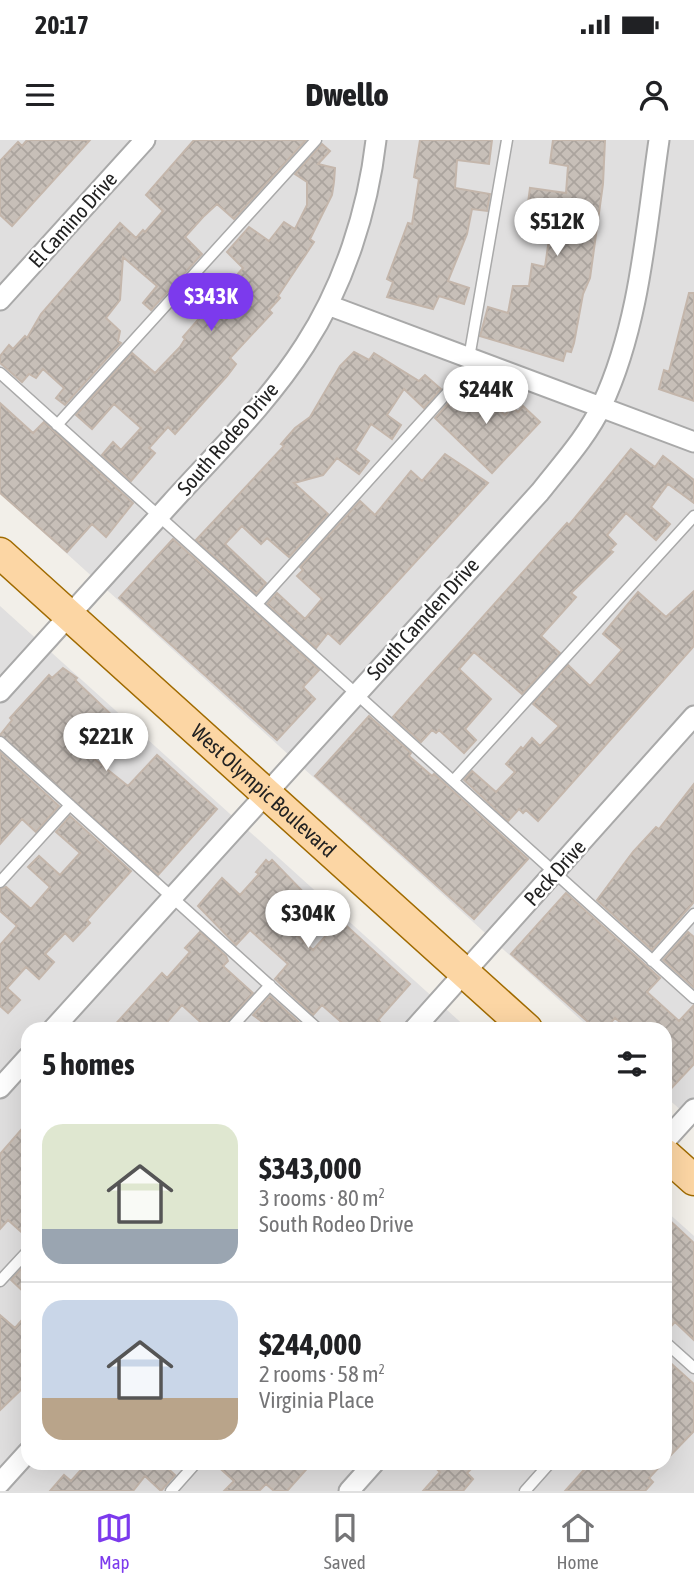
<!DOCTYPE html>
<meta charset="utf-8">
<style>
:root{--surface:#fff;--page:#f6f6f6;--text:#202124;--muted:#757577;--line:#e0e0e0;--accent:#7c3aed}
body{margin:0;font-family:"Asap Condensed",sans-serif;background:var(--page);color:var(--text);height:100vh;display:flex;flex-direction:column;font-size:26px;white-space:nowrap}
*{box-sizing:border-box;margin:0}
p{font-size:23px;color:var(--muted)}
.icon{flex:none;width:38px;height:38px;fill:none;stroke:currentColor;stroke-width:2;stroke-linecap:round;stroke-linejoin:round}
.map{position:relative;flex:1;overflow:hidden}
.details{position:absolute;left:21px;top:882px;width:651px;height:448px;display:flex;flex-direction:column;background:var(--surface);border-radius:21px;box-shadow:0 7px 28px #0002}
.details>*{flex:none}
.price{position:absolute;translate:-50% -60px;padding:0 16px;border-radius:24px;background:#fff;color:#222;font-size:23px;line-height:46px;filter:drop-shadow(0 2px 4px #0008)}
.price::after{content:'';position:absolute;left:50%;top:42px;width:21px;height:16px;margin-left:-10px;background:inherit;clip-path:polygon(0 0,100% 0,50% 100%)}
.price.on{background:var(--accent);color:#fff}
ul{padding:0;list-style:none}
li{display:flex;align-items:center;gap:21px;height:175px;padding:0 21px}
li+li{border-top:2px solid var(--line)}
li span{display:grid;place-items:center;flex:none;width:196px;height:140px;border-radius:21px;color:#555}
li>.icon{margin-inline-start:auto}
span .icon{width:84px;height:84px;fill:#fffc;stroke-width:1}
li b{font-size:30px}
h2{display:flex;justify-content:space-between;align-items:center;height:84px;padding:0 21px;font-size:30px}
.status{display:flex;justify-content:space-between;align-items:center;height:49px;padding:0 35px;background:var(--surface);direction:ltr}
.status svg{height:19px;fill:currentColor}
header{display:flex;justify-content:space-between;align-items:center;height:91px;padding:0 21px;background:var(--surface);font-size:32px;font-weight:800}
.menu{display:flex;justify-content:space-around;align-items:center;height:98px;border-top:2px solid var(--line);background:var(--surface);font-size:19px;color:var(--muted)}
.menu a{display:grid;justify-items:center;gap:4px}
.menu .on{color:var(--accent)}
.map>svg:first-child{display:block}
.residential{fill:#e0dfdf}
.building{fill:url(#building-cross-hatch);stroke:#c4b6ab;stroke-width:2}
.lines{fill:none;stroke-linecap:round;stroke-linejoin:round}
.lane-casing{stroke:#a9a9a9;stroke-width:13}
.street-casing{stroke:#a9a9a9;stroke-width:23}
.primary-casing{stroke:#a06b00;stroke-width:33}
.lane{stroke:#fff;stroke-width:10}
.street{stroke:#fff;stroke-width:19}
.primary{stroke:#fcd6a4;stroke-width:30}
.labels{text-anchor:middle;stroke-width:5;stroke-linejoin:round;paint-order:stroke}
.street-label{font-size:21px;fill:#222;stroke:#fff}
</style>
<div class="status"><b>20:17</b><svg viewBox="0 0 49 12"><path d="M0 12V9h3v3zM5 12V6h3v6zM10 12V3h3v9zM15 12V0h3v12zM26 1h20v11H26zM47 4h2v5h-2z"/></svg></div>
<header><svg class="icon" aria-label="menu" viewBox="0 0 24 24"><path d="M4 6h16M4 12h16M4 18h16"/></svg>Dwello<svg class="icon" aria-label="person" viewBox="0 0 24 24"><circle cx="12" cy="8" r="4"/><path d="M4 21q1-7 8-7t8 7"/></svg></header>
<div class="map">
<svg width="694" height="1351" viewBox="0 0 694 1351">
<defs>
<pattern id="building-cross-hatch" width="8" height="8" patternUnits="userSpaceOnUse" patternTransform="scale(1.75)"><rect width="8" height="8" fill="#c7bfb8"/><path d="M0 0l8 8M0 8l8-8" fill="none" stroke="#aba49e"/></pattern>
</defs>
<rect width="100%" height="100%" fill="#f2efe9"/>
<!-- residential -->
<path class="residential" d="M0,0H694V982L665,956V889H591L0,353Z
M0,466L468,889H28V1323H665V1070L694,1096V1351H0Z"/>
<!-- building -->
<path class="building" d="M27,0H90L12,86L0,75V21L18,2L22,6Z
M194,0H306L234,79L217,64L203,77L185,97L202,114L151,170L143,163L157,146L123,117L120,160L106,178L120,191L118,201L121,203L65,265L56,258L64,248L43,229L36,238L29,234L22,242L0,223V216L9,205L13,209L25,196L27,198L41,174L120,83L136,98L143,90L145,92L163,71L146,55Z
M420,0H492L489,24L457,20L455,48L490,54L487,71L472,69L467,94L448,141L469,148L464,164L439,156L433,169L387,157L393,142L387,139L408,83L412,84L419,39L414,37Z
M553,0H605L603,44L590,138L583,154L574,203L571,212L566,211L563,221L480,196L488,167L508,173L513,146H529L532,124L545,127L550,92L546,91L541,80L544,66L528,63L530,48L566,53L568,26L550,23Z
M322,4L330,11L318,24L335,28L334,42L332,55L310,99L314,102L278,156L280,158L269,170L272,173L230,218L236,224L227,236L175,294L168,287L149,308L155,313L131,341L102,315L113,302L121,310L141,288L114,264L92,289L76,275L132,213L155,233L180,207L185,199L183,197L243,128L227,112L249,87L269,101L284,82L295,89L307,65V42L295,34Z
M689,153H694V261L659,249L664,230L669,232Z
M354,212L369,220L374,213L419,241L425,235L441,249L424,268L404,249L387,275L401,285L392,299L371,284L355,310L369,321L359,334L337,318L323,335L294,343L328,374L289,417L267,398L261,404L242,386L225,404L266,443L256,454L196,400L284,306L281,304L295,288L310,277L340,226Z
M467,242L505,275L512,267L518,272L523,266L540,282L492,333L435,278Z
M0,263L33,293L44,282L133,363L106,397L92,384L67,412L0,353Z
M631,309L655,327L663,316L694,340V363L668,344L651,367L670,384L656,400L626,373L607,395L616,404L610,410L613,412L571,453L576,457L541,496L560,513L522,554L474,512L459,529L491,559L465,589L476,600L464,613L439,590L436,593L432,590L421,602L393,577L558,393L567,383L569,385Z
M445,314L488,343L340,504L328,493L316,508L267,464L277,453L305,479L322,459L297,436L303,430L300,427L360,361L375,375L411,331L422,341Z
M173,399L319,530L303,547L315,559L277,600L119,458Z
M694,451V506L538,681L526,670L523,673L519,669L508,681L464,640L472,631L496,652L515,632L506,624L521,607L523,609L532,598L540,606L559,586L533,564L568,525L590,546L622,510L603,494L638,452L666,477Z
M63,528L77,538L75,540L117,580L89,613L93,618L128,646L157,615L217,669L158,735L0,595L12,580L10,578L49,535L52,538Z
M369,576L411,613L409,616L432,636L434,634L528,719L474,779L315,636Z
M0,612L59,666L36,692L22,679L0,704Z
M694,644V762L652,810L597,760L633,712L656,687L659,689Z
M70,676L131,731L87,780L90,783L73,801L65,793L45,814L54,822L39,839L26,827L7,848L20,860L8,873L0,866V805L17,786L0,771V749L6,747L31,769L50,747L28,727L39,716L60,735L80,713L56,692Z
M266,720L269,723L272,720L314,763L290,789L313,810L340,780L410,844L378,880L387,889H349L322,865L313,875L275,839L288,824L250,790L236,805L198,766L222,738L240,755L259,734L256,732Z
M566,753L660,838L647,852L679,881L694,865V924L665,955V889H628L615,878L605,889H596L511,814Z
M200,792L226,816L228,821L223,826L253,853L222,889H208L182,865L161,889H111L162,833L167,838L190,812L185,808Z
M688,792L694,797V848L663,820Z
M270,856L303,886L300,889H272L253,875Z
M28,982V1098L8,1080L0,1089V1014Z
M665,1076L694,1103V1200L675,1182L665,1193Z
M22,1128L28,1133V1156L11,1140Z
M28,1173V1243L0,1270V1175L15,1188Z
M665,1218L694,1244V1291L665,1321Z
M87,1323H162L175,1335L161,1351L145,1336L133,1351H50L64,1335L71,1341Z
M214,1323H312L287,1351H274L266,1344L259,1351H224L234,1341Z
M430,1323H464L471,1329L467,1333L473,1339L463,1351H423L440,1332Z
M590,1323H600L609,1331L617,1323H663L649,1338L653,1342L645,1351H565Z"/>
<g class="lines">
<!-- lane casing -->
<g class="lane-casing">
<path id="lane" d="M469,218L507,0
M0,233L694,858
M57,285L316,0
M257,464L476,221
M0,602L318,889
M453,641L694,376
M0,742L70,665
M652,821L694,774
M230,889L270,845
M0,1141L28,1111
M665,1202L694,1228
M171,1351L196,1323
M525,1351L550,1323"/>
</g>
<!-- street casing -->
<g class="street-casing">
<path id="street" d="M0,160L145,0
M328,165L694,302
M0,552C57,489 114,426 171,363C217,312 268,263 305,205C344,145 368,70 376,0
M53,889L540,352C561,325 587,297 602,265C640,184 646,88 659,0
M414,889L694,576
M0,948L28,917
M665,1001L694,969
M0,1343L28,1312
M349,1351L374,1323"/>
</g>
<!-- primary casing -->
<g class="primary-casing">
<g id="primary">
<path id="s1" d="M0,413L527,889"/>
<path d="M665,1014L694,1040"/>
</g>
</g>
<!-- lane -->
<use href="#lane" class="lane"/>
<!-- street -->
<use href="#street" class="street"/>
<!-- primary -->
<use href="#primary" class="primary"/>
</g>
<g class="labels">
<!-- street labels -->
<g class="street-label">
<text transform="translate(73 80) rotate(-48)" y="7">El Camino Drive</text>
<text transform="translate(228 299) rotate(-49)" y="7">South Rodeo Drive</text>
<text transform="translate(423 479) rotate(-48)" y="7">South Camden Drive</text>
<text dy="7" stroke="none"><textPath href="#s1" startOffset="355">West Olympic Boulevard</textPath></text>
<text transform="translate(555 733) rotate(-48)" y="7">Peck Drive</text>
</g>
</g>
</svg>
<b class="price" style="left:557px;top:118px">$512K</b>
<b class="price on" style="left:211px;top:193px">$343K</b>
<b class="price" style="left:486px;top:286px">$244K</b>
<b class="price" style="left:106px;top:633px">$221K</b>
<b class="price" style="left:308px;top:810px">$304K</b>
<section class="details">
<h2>5 homes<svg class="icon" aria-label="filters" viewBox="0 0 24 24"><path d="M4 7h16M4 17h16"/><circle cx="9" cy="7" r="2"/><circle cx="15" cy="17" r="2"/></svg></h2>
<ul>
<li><span style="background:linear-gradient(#dfe7d0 75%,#9aa5b1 0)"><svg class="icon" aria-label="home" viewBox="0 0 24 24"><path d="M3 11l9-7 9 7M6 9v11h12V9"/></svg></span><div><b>$343,000</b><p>3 rooms · 80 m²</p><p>South Rodeo Drive</p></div></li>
<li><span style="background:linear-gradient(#c9d6e8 70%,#b9a48a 0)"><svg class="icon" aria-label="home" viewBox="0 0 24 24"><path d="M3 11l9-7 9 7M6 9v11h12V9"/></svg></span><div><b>$244,000</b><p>2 rooms · 58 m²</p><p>Virginia Place</p></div></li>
</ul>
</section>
</div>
<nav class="menu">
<a class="on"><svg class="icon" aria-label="map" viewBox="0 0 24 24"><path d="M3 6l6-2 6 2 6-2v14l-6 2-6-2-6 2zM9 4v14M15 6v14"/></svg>Map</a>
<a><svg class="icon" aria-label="saved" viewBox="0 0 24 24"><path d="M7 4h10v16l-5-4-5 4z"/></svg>Saved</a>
<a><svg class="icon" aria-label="home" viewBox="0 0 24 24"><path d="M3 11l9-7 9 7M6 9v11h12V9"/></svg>Home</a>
</nav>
